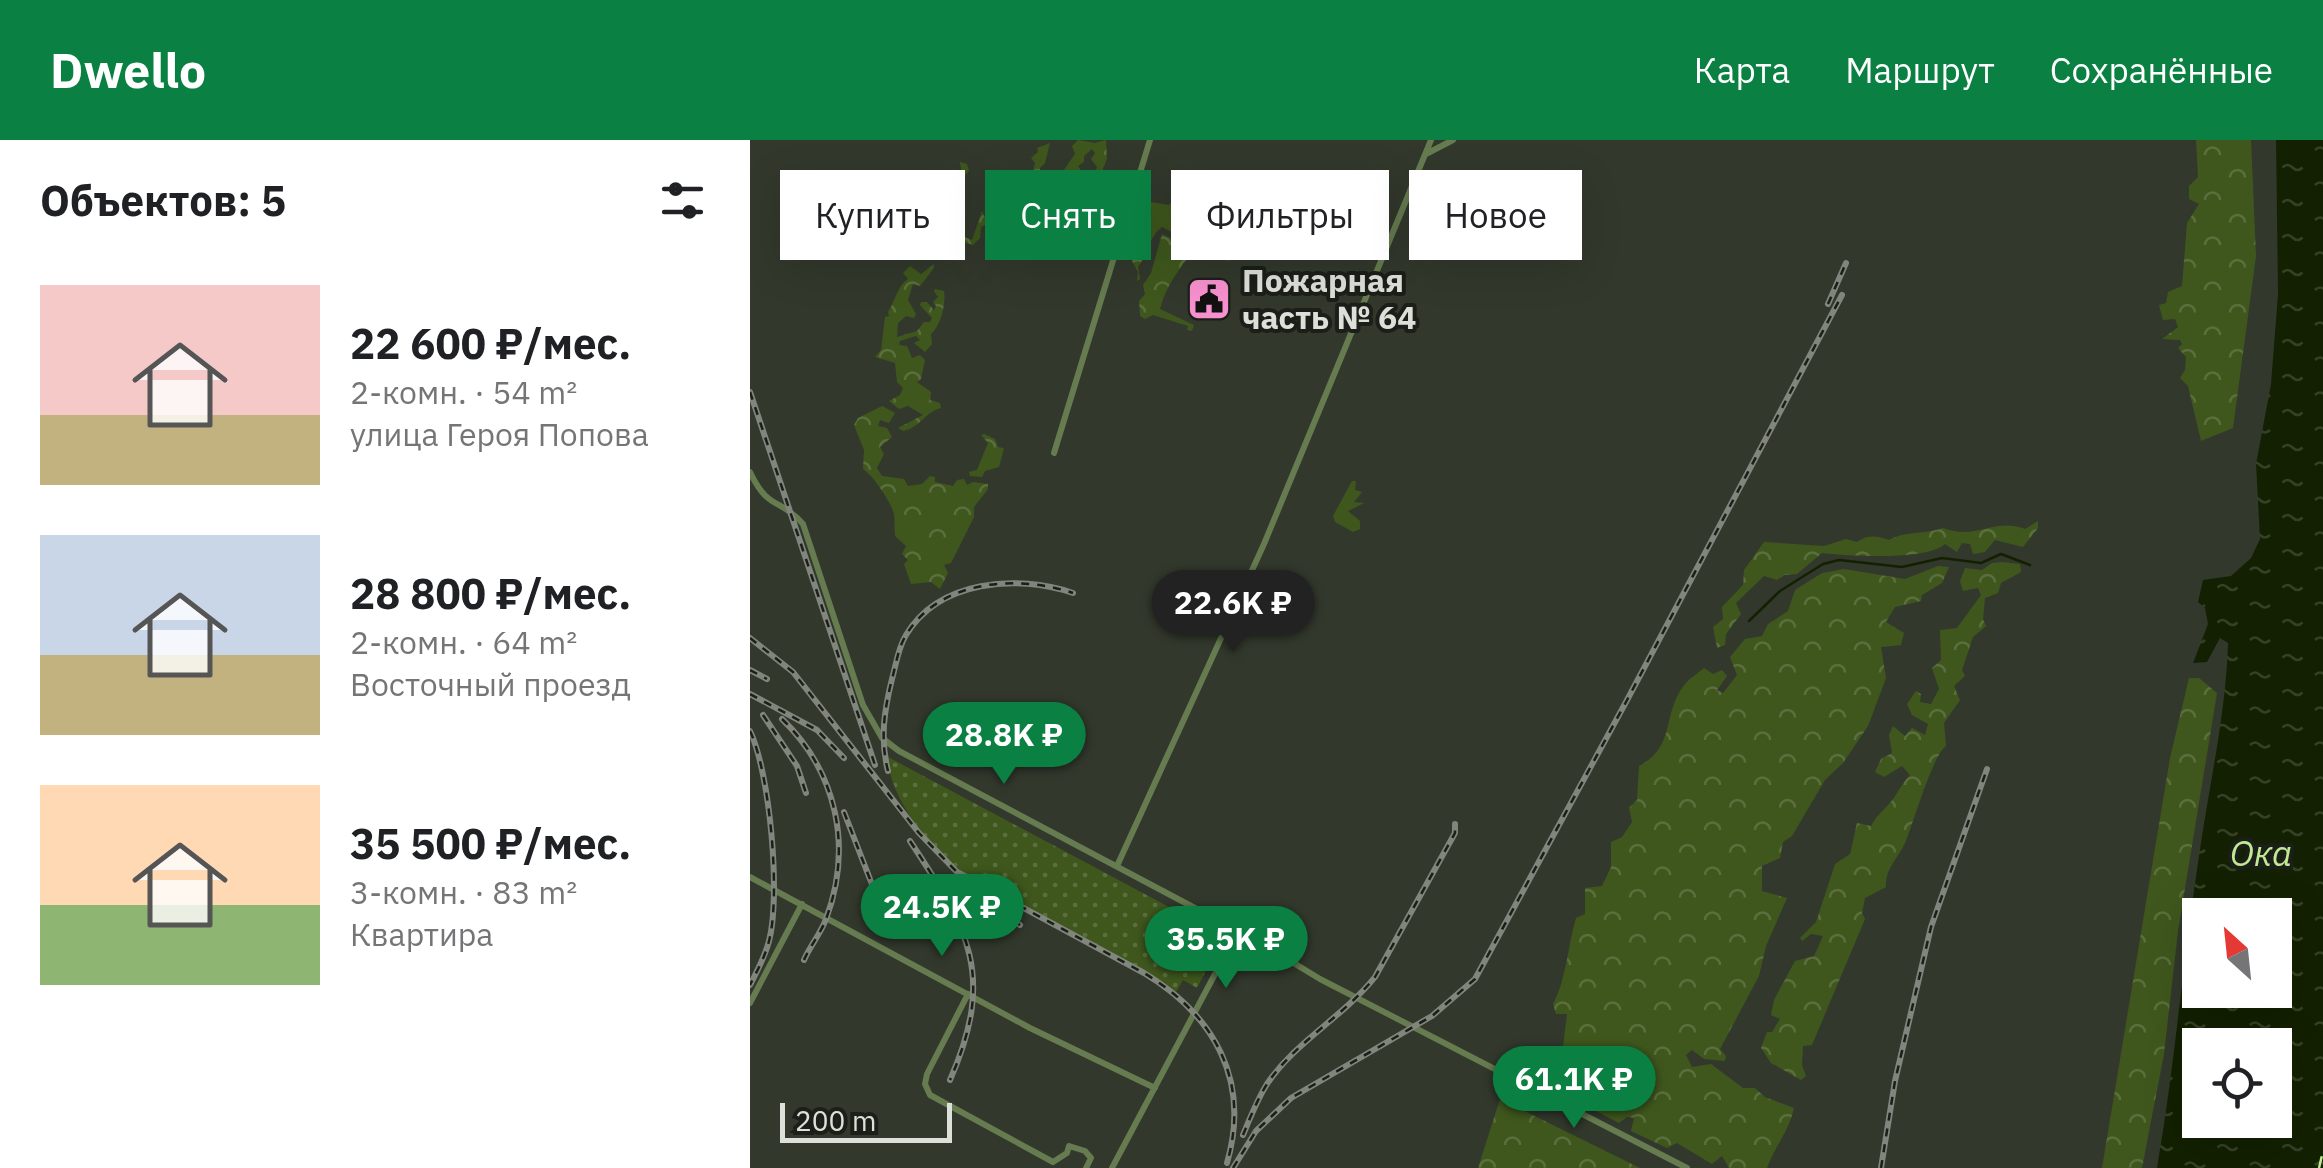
<!DOCTYPE html>
<html lang="ru">
<meta charset="utf-8">
<style>
:root{--surface:#fff;--page:#f6f6f6;--text:#202124;--muted:#757577;--accent:#0b8043}
body{margin:0;font-family:"IBM Plex Sans",sans-serif;background:var(--page);color:var(--text);height:100vh;display:flex;flex-direction:column;font-size:38px;white-space:nowrap}
*{box-sizing:border-box;margin:0}
p{font-size:32px;color:var(--muted)}
.icon{flex:none;width:55px;height:55px;fill:none;stroke:currentColor;stroke-width:2;stroke-linecap:round;stroke-linejoin:round}
.map{position:relative;flex:1;overflow:hidden}
.sheet{display:flex;flex-direction:column;background:var(--surface);width:750px}
.sheet>*{flex:none}
.hud{position:absolute;left:30px;top:30px;width:950px;height:90px;display:flex;gap:20px}
.needle{width:65px;rotate:333deg}
.fabs{position:absolute;left:1432px;top:758px;display:grid;gap:20px}
.fabs a{display:grid;place-items:center;width:110px;height:110px;border-radius:0px;background:var(--surface);box-shadow:0 10px 40px #0002;font-size:50px}
.scale{position:absolute;left:30px;bottom:25px;width:172px;box-sizing:border-box;padding-left:10px;border:5px solid #dce0d8;border-top:0;font-size:28px;line-height:35px;white-space:nowrap;color:#dce0d8;-webkit-text-stroke:8px #1b1e19;paint-order:stroke}
.price{position:absolute;translate:-50% -85px;padding:0 22px;border-radius:35px;background:var(--accent);color:#fff;font-size:32px;line-height:65px;filter:drop-shadow(0 2px 5px #0008)}
.price::after{content:'';position:absolute;left:50%;top:60px;width:30px;height:22px;margin-left:-15px;background:inherit;clip-path:polygon(0 0,100% 0,50% 100%)}
.price.selected{background:#222;color:#fff}
ul{padding:0;list-style:none}
li{display:flex;align-items:center;gap:30px;height:250px;padding:0 40px}
li span{display:grid;place-items:center;flex:none;width:280px;height:200px;border-radius:0px;color:#555}
li>.icon{margin-inline-start:auto}
span .icon{width:120px;height:120px;fill:#fffc;stroke-width:1}
li b{font-size:42px}
h2{display:flex;justify-content:space-between;align-items:center;height:120px;padding:0 40px;font-size:42px}
.chip{padding:0 35px;border-radius:0px;background:var(--surface);box-shadow:0 10px 40px #0002;font-size:35px;line-height:90px}
.chip.selected{background:var(--accent);color:#fff}
header{display:flex;align-items:center;gap:60px;box-sizing:border-box;height:140px;padding:0 50px;background:var(--accent);color:#fff}
header strong{font-size:48px}
nav{display:flex;gap:55px;margin-inline-start:auto;font-size:35px}
main{display:flex;flex:1;min-height:0}
.map>svg:first-child{display:block}
.grass{fill:url(#grass-dots)}
.forest{fill:url(#forest-crowns)}
.water{fill:url(#water-ripples);fill-rule:evenodd}
.lines{fill:none;stroke-linecap:round;stroke-linejoin:round}
.stream{stroke:#132001;stroke-width:2.5}
.ferry{stroke:#c0ea90;stroke-width:2.5;stroke-dasharray:12 10;stroke-linecap:butt}
.minor{stroke:#667b4f;stroke-width:6}
.rail-casing{stroke:#81867c;stroke-width:6}
.rail{stroke:#1b1e19;stroke-width:2.5;stroke-dasharray:8;stroke-linecap:butt}
.labels{text-anchor:middle;stroke-width:8;stroke-linejoin:round;paint-order:stroke}
.poi-label{font-size:32px;font-weight:bold;fill:#dce0d8;stroke:#1b1e19;text-anchor:start}
.water-label{font-size:35px;font-style:italic;fill:#c0ea90;stroke:#1b1e19}
</style>
<header>
<strong>Dwello</strong>
<nav><a>Карта</a><a>Маршрут</a><a>Сохранённые</a></nav>
</header>
<main>
<section class="sheet">
<h2>Объектов: 5<svg class="icon" aria-label="filters" viewBox="0 0 24 24"><path d="M4 7h16M4 17h16"/><circle cx="9" cy="7" r="2"/><circle cx="15" cy="17" r="2"/></svg></h2>
<ul>
<li><span style="background:linear-gradient(#f6c9c9 65%,#c2b280 0)"><svg class="icon" aria-label="home" viewBox="0 0 24 24"><path d="M3 11l9-7 9 7M6 9v11h12V9"/></svg></span><div><b>22 600 ₽/мес.</b><p>2-комн. · 54 m²</p><p>улица Героя Попова</p></div></li>
<li><span style="background:linear-gradient(#c9d6e8 60%,#c2b280 0)"><svg class="icon" aria-label="home" viewBox="0 0 24 24"><path d="M3 11l9-7 9 7M6 9v11h12V9"/></svg></span><div><b>28 800 ₽/мес.</b><p>2-комн. · 64 m²</p><p>Восточный проезд</p></div></li>
<li><span style="background:linear-gradient(#ffd9b3 60%,#8fb573 0)"><svg class="icon" aria-label="home" viewBox="0 0 24 24"><path d="M3 11l9-7 9 7M6 9v11h12V9"/></svg></span><div><b>35 500 ₽/мес.</b><p>3-комн. · 83 m²</p><p>Квартира</p></div></li>
</ul>
</section>
<div class="map">
<svg width="1573" height="1028" viewBox="0 0 1573 1028">
<defs>
<pattern id="grass-dots" width="8" height="8" patternUnits="userSpaceOnUse" patternTransform="scale(2.5)"><rect width="8" height="8" fill="#3f571d"/><path d="M2 2h.1M6 6h.1" fill="none" stroke="#5a6f3d" stroke-width="1.8" stroke-linecap="round"/></pattern>
<pattern id="forest-crowns" width="20" height="18" patternUnits="userSpaceOnUse" patternTransform="scale(2.5)"><rect width="20" height="18" fill="#3f571d"/><path d="M2 6a3 3 0 1 1 6 0M12 15a3 3 0 1 1 6 0" fill="none" stroke="#5a6f3d"/></pattern>
<pattern id="water-ripples" width="26" height="14" patternUnits="userSpaceOnUse" patternTransform="scale(2.5)"><rect width="26" height="14" fill="#132001"/><path d="M2 4q2-2 4 0t4 0M15 11q2-2 4 0t4 0" fill="none" stroke="#354025"/></pattern>
</defs>
<rect width="100%" height="100%" fill="#32382c"/>
<!-- grass -->
<path class="grass" d="M138,617L449,783L458,793L465,813L447,848L433,840L426,852C410,837 386,827 366,816C293,778 196,743 155,668C146,652 138,634 138,617Z"/>
<!-- forest -->
<path class="forest" d="M328,0L345,3L356,0L357,19L352,31L361,41L354,51H349L342,42L347,27L341,19L345,13L342,9L334,16V22L328,26L336,38L334,43L321,42L311,34L325,14L322,6Z
M1446,0H1501L1506,116L1483,288L1451,301L1438,246L1430,238L1435,230L1436,217L1428,208L1432,204L1430,200L1412,199L1428,187L1425,179L1413,180L1409,165L1416,163L1418,152L1432,146L1437,83L1449,64L1439,59V46L1448,37Z
M300,3L295,23L290,28L289,46L294,51L304,43V50L310,53L312,42L319,44L318,54L325,58L327,52L335,54L338,68L275,51L274,44L281,40L285,23L281,18L288,12L287,8Z
M210,22L217,24L219,31L214,36V50L209,53L214,62L209,69L211,75L207,94L222,100L232,71L238,84L231,87L230,98L223,105L206,100L201,87L205,74L203,55L212,37Z
M446,46L449,50L441,62L443,66L435,89L443,100L459,108L466,106L481,116L479,121L412,87C399,96 398,114 388,127L390,139L387,141L388,132L382,121L383,104L396,100L399,93L393,85L390,67L401,62L419,65L426,57L433,60L434,51Z
M412,94L443,109C429,132 418,141 410,169L444,185L442,191L437,190L438,186L403,175L395,179L390,176L389,161L395,154L393,145L401,133Z
M184,124V128L170,146L163,144L158,160L166,174L164,178L156,176L148,183L147,197L167,191L174,182H180L182,178L170,165L171,162H177L184,170L186,166L183,162L188,157L184,151L185,149L194,151C196,164 191,185 181,194L182,204L175,212L164,203L170,200L166,196L150,201L149,205L157,206L162,218L170,215L175,220L171,239L167,242L181,252L180,260L190,263L191,268C176,271 170,288 153,291L148,288L173,275L158,266L149,269L139,261L150,255L153,248L147,242L145,223L125,217L131,210L135,177L139,176L138,172C145,162 147,146 158,139L153,133L160,126L171,134Z
M132,266L145,273L139,283L130,280L128,286L137,288L142,297L130,307L134,314L127,328L132,336L154,339L158,346L172,344L180,336L185,337V342L203,346L207,340L214,339L217,345L223,342L238,344V349L224,367V377L201,423L194,425L198,433L190,449L181,442L161,444L154,424L158,420L152,414L156,406L146,397C143,388 146,379 143,371C140,361 122,334 113,329L114,310L104,285L108,278Z
M234,294L245,299L248,307L254,308L249,327L235,331L232,337L220,336L219,332L227,330L238,303L231,295Z
M602,341H606L605,350L612,352L604,362L614,363L598,371L610,381V389L603,392L585,382L583,376Z
M1288,381V388L1273,407L1245,400L1235,412L1223,414L1220,404L1212,403L1207,412L1195,404C1177,421 1097,416 1072,413L1047,434L1034,435L1027,440L1014,436L986,463L991,474L976,494L975,505L967,508L963,487L973,479L972,467L993,445L994,430L1014,402L1074,406L1096,399L1107,402C1118,394 1126,396 1139,400C1157,390 1174,395 1193,388C1226,401 1244,377 1275,389Z
M1253,422L1270,424L1271,432L1251,443L1248,453L1235,458L1233,479L1236,486L1223,497L1212,530L1215,536L1204,546L1210,560L1194,583L1196,606C1182,616 1164,682 1155,703C1148,718 1134,731 1136,747L1115,758L1112,773L1115,779L1062,905L1053,906L1052,925L1056,936L1051,940L1021,923L1011,908L1017,892H1022L1030,879L1021,875L1024,860L1045,821L1064,816L1073,796L1061,794L1052,801L1050,798L1066,782L1085,724L1100,714L1107,683L1121,686C1127,675 1131,673 1138,665C1147,656 1150,645 1160,635L1152,626L1134,637L1125,632L1131,619L1142,613L1139,595L1143,586L1155,596L1162,588L1175,595L1178,584L1162,575L1157,564L1166,551L1171,554L1170,562L1181,564L1189,549L1182,528L1191,520L1190,490L1207,488L1231,455L1228,448L1213,451L1210,441L1215,428L1232,430L1242,423Z
M1188,426L1199,427L1192,443L1172,455L1171,461L1145,467L1136,482L1154,493L1151,505L1131,507L1136,538L1118,586L1093,623L1075,640L1042,696L1033,702L1030,718L1012,726V751L1037,758L1016,806L1009,836L970,909L976,916L975,921L954,919L942,910L936,915L942,927L961,924L993,948H1005L1015,957L1044,968C1039,991 1025,1006 1017,1028H979L972,1016L962,1024L927,1003L917,1008L881,991L884,978L877,977L869,983L821,958L828,954L838,959L842,952L829,948L825,941L832,939L834,927L813,907L817,874H806L803,864C816,841 818,805 826,778L835,774V748L852,746L861,727V702L872,697L882,682L879,668L887,660L889,626C927,606 911,574 935,544C940,538 948,533 954,528L963,534L972,530L977,536L967,550L973,553L987,535L980,517L995,499L1012,496L1018,484L1038,471L1045,450L1072,433L1094,429L1155,439Z
M1439,538H1449L1467,553L1428,791L1414,914L1392,1028H1352L1420,618Z
M813,913L822,926L819,938L796,947L783,941L784,937L794,935Z
M750,959L890,1028H728Z"/>
<!-- water -->
<path class="water" d="M1526,0H1573V1028H1407C1425,924 1433,820 1449,716C1459,645 1476,575 1478,503L1470,498L1457,522L1443,523L1458,484L1455,468L1448,462L1453,440L1481,436L1501,418L1510,399L1506,324L1521,244L1528,154ZM1450,775H1525V850H1450ZM1450,905H1525V980H1450Z"/>
<g class="lines">
<!-- stream -->
<path class="stream" d="M999,481L1030,451L1073,424L1089,420L1152,427L1192,418L1231,423L1251,414L1280,425"/>
<!-- ferry -->
<path class="ferry" d="M1569,1028L1573,1011"/>
<!-- minor -->
<path class="minor" d="M676,14L703,0
M304,313L400,0
M0,332C18,371 31,358 53,384L113,565L132,598L149,611L460,776C473,791 476,799 473,819L362,1028
M367,726L514,404L681,0
M0,737L280,888L405,948
M472,790L491,791L570,839L937,1028
M218,854L177,934L175,944L180,955L303,1022L317,1013L319,1006L335,1011L341,1018L336,1028
M0,863L52,764"/>
<!-- rail casing -->
<g class="rail-casing">
<path id="rail" d="M1078,164L1096,123
M0,252L125,625
M0,498L43,532L169,693L207,732L394,833C464,875 501,940 477,1023
M0,530L17,539
M0,554L67,590L94,618
M13,575L47,626L56,653
M32,579C87,632 103,707 76,779C71,793 60,806 54,820
M0,591C20,633 31,756 19,801C15,817 7,831 0,845
M138,631C130,599 134,571 142,539C146,525 148,508 156,495C189,440 267,434 323,453
M94,672L123,747
M160,701C219,790 246,835 200,940
M227,759L270,785
M493,995C500,978 507,960 517,944C545,902 593,877 625,837L705,693V684
M483,1028L506,991L541,958L682,876L725,839L876,562L1092,155
M1131,1028L1145,941L1181,787L1237,629"/>
</g>
<!-- rail -->
<use href="#rail" class="rail"/>
</g>
<!-- icons -->
<defs>
<g id="civic-square" transform="scale(2.25)"><rect x="-9" y="-9" width="18" height="18" rx="4" fill="#f790ce" stroke="#1b1e19"/><path d="M-.6-6.5H3V-4.5H.6V-3L4-1V1h2V6H-6V1h2V-1L-.6-3ZM-1.2 2.5V6h2.4V2.5Z" fill="#111"/></g>
</defs>
<g fill-rule="evenodd">
<use href="#civic-square" x="459" y="159"/>
</g>
<g class="labels">
<!-- poi labels -->
<g class="poi-label">
<text x="492" y="152">Пожарная<tspan x="492" dy="37">часть № 64</tspan></text>
</g>
<!-- water labels -->
<g class="water-label">
<text x="1511" y="726">Ока</text>
</g>
</g>
</svg>
<div class="fabs">
<a><svg class="needle" viewBox="-14 -14 28 28"><path d="M0-13l5 13h-10z" fill="#e53935"/><path d="M0 13l5-13h-10z" fill="#757577"/></svg></a>
<a><svg class="icon" aria-label="locate" viewBox="0 0 24 24"><circle cx="12" cy="12" r="6"/><path d="M12 2v4M12 18v4M2 12h4M18 12h4"/></svg></a>
</div>
<div class="scale">200 m</div>
<b class="price selected" style="left:483px;top:515px">22.6K ₽</b>
<b class="price" style="left:254px;top:647px">28.8K ₽</b>
<b class="price" style="left:192px;top:819px">24.5K ₽</b>
<b class="price" style="left:476px;top:851px">35.5K ₽</b>
<b class="price" style="left:824px;top:991px">61.1K ₽</b>
<div class="hud">
<a class="chip">Купить</a>
<a class="chip selected">Снять</a>
<a class="chip">Фильтры</a>
<a class="chip">Новое</a>
</div>
</div>
</main>
